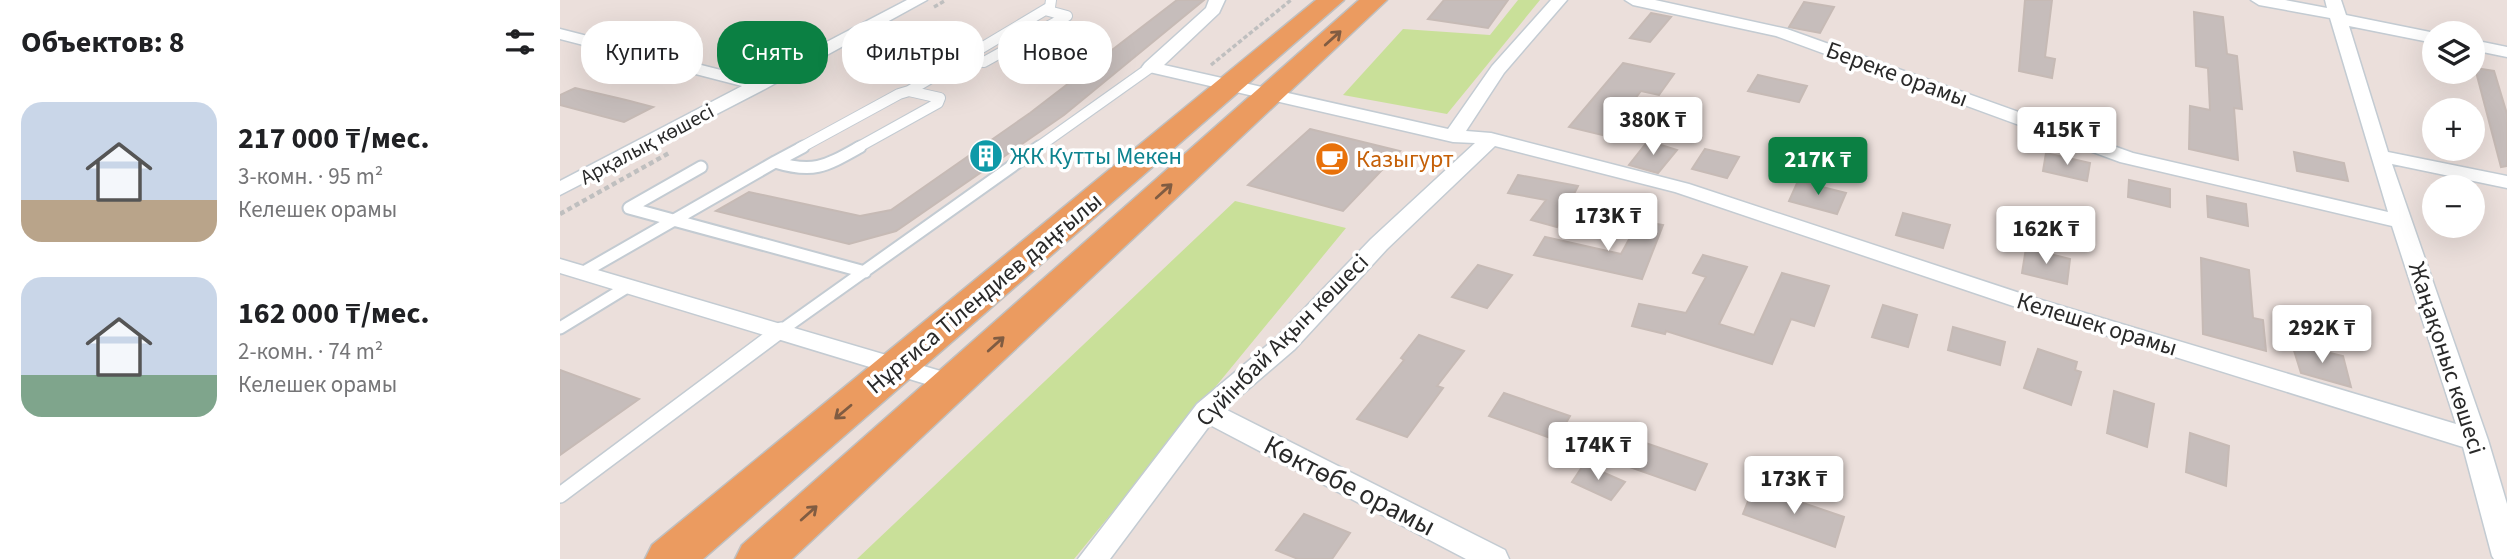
<!DOCTYPE html>
<html lang="ru">
<meta charset="utf-8">
<style>
:root{--surface:#fff;--page:#f2f2f2;--text:#202124;--muted:#757577;--accent:#0b8043}
body{margin:0;font-family:"Source Sans 3",sans-serif;background:var(--page);color:var(--text);height:100vh;display:flex;flex-direction:column;font-size:26px;white-space:nowrap}
*{box-sizing:border-box;margin:0}
p{font-size:23px;color:var(--muted)}
.icon{flex:none;width:38px;height:38px;fill:none;stroke:currentColor;stroke-width:2;stroke-linecap:round;stroke-linejoin:round}
.map{position:relative;flex:1;overflow:hidden}
.sheet{display:flex;flex-direction:column;background:var(--surface);width:560px}
.sheet>*{flex:none}
.hud{position:absolute;left:21px;top:21px;width:665px;height:63px;display:flex;gap:14px}
.fabs{position:absolute;left:1862px;top:21px;display:grid;gap:14px}
.fabs a{display:grid;place-items:center;width:63px;height:63px;border-radius:50%;background:var(--surface);box-shadow:0 7px 28px #0002;font-size:35px}
.price{position:absolute;translate:-50% -60px;padding:0 16px;border-radius:7px;background:#fff;color:#222;font-size:23px;line-height:46px;filter:drop-shadow(0 2px 4px #0008)}
.price::after{content:'';position:absolute;left:50%;top:42px;width:21px;height:16px;margin-left:-10px;background:inherit;clip-path:polygon(0 0,100% 0,50% 100%)}
.price.current{background:var(--accent);color:#fff}
ul{padding:0;list-style:none}
li{display:flex;align-items:center;gap:21px;height:175px;padding:0 21px}
li span{display:grid;place-items:center;flex:none;width:196px;height:140px;border-radius:21px;color:#555}
li>.icon{margin-inline-start:auto}
span .icon{width:84px;height:84px;fill:#fffc;stroke-width:1}
li b{font-size:30px}
h2{display:flex;justify-content:space-between;align-items:center;height:84px;padding:0 21px;font-size:30px}
.pill{padding:0 24px;border-radius:28px;background:var(--surface);box-shadow:0 7px 28px #0002;font-size:24px;line-height:63px}
.pill.current{background:var(--accent);color:#fff}
main{display:flex;flex:1;min-height:0}
.map>svg:first-child{display:block}
.green{fill:#c9e099}
.building{fill:#c6bdbb;stroke:#c6bab5;stroke-width:2}
.lines{fill:none;stroke-linecap:round;stroke-linejoin:round}
.service-far2-casing{stroke:#c3cbd2;stroke-width:12}
.service-far1-casing{stroke:#c3cbd2;stroke-width:15}
.service-casing{stroke:#c3cbd2;stroke-width:18}
.minor-casing{stroke:#c3cbd2;stroke-width:3}
.primary-casing{stroke:#bfbfbf;stroke-width:3}
.path-far1{stroke:#bfbfbf;stroke-width:3.5;stroke-dasharray:4.5 2.5;stroke-linecap:butt}
.path{stroke:#bfbfbf;stroke-width:4.5;stroke-dasharray:5 3.5;stroke-linecap:butt}
.service-far2{stroke:#fff;stroke-width:10}
.service-far1{stroke:#fff;stroke-width:11}
.service{stroke:#fff;stroke-width:15}
.minor{fill:#fff;fill-rule:evenodd}
.primary{fill:#eb9b60;fill-rule:evenodd}
.oneway{stroke:#805c42}
.labels{text-anchor:middle;stroke-width:7;stroke-linejoin:round;paint-order:stroke}
.far-street-label{font-size:21px;fill:#292929;stroke:#fff}
.street-label{font-size:24px;fill:#292929;stroke:#fff}
.culture-label{font-size:24px;fill:#0d838f;stroke:#fff;text-anchor:start}
.food-label{font-size:24px;fill:#c56008;stroke:#fff;text-anchor:start}
.near-street-label{font-size:28px;fill:#292929;stroke:#fff}
</style>
<main>
<section class="sheet">
<h2>Объектов: 8<svg class="icon" aria-label="filters" viewBox="0 0 24 24"><path d="M4 7h16M4 17h16"/><circle cx="9" cy="7" r="2"/><circle cx="15" cy="17" r="2"/></svg></h2>
<ul>
<li><span style="background:linear-gradient(#c9d6e8 70%,#b9a48a 0)"><svg class="icon" aria-label="home" viewBox="0 0 24 24"><path d="M3 11l9-7 9 7M6 9v11h12V9"/></svg></span><div><b>217 000 ₸/мес.</b><p>3-комн. · 95 m²</p><p>Келешек орамы</p></div></li>
<li><span style="background:linear-gradient(#c9d6e8 70%,#7fa58c 0)"><svg class="icon" aria-label="home" viewBox="0 0 24 24"><path d="M3 11l9-7 9 7M6 9v11h12V9"/></svg></span><div><b>162 000 ₸/мес.</b><p>2-комн. · 74 m²</p><p>Келешек орамы</p></div></li>
</ul>
</section>
<div class="map">
<svg width="1947" height="559" viewBox="0 0 1947 559">
<rect width="100%" height="100%" fill="#ebdfdb"/>
<!-- green -->
<path class="green" d="M958,0H980L887,114L783,95L843,29L930,35Z
M675,201L786,228L514,559H297Z"/>
<!-- building -->
<path class="building" d="M617,0H644L504,115L336,231L289,244L156,211L189,192L300,216L331,210L470,113Z
M884,0H948L928,28L868,19Z
M1465,0H1492L1485,57L1495,59L1492,78L1459,71Z
M1244,2L1274,7L1260,33L1229,27Z
M1634,12L1663,17L1667,54L1677,56L1682,109L1674,108L1678,160L1629,149L1630,106L1650,110L1648,68L1636,66Z
M1091,13L1111,17L1090,42L1070,38Z
M1063,63L1114,74L1099,95L1081,91L1046,136L1009,127Z
M1915,68L1934,71L1947,114V166L1941,167Z
M1198,75L1247,86L1239,102L1188,91Z
M15,88L66,100L93,107L64,122L0,105V95Z
M750,129L840,151L783,211L688,185Z
M1088,141L1117,150L1098,173L1069,165Z
M1145,149L1179,157L1167,178L1132,169Z
M1734,152L1784,163L1788,181L1737,171Z
M1486,153L1530,163L1527,181L1483,171Z
M958,175L1018,186L997,227L971,220L986,200L948,193Z
M1569,180L1610,189V207L1568,197Z
M1238,181L1286,193L1277,214L1229,201Z
M1647,196L1686,204L1688,226L1648,217Z
M1343,213L1390,225L1383,248L1336,235Z
M1079,221L1103,225L1082,279L974,255L985,237L1061,254Z
M1466,248L1510,259L1507,284L1462,273Z
M1143,255L1187,267L1159,324L1194,335L1222,273L1269,286L1254,326L1231,319L1212,364L1106,331L1105,334L1072,326L1079,304L1126,313L1146,277L1133,273Z
M1641,258L1689,270L1693,318L1703,320L1706,351L1643,334Z
M918,265L952,275L927,308L892,297Z
M1323,305L1357,315L1348,347L1312,337Z
M1393,327L1445,342L1440,365L1388,350Z
M859,335L904,351L877,386L883,388L847,437L797,419L844,360L841,358Z
M1732,344L1783,356L1791,387L1741,373Z
M1478,349L1517,362L1515,370L1521,372L1511,405L1464,388Z
M0,370L79,399L0,455Z
M1554,391L1594,404L1587,447L1547,433Z
M944,393L1010,416L996,440L929,416Z
M1630,433L1669,446L1666,486L1626,472Z
M1074,439L1147,464L1135,490L1061,464Z
M1024,464L1065,482L1051,500L1012,482Z
M1194,486L1284,517L1275,547L1183,514Z
M744,514L790,533L772,559H738L716,550Z"/>
<g class="lines">
<!-- service-far2 casing -->
<g class="service-far2-casing">
<path id="service-far2" d="M485,10L507,16L424,62L403,59L490,7L491,0
M349,91L403,59
M240,148L339,94L349,91L380,98L378,103L297,148
M477,148L591,67"/>
</g>
<!-- service-far1 casing -->
<g class="service-far1-casing">
<path id="service-far1" d="M215,162C254,174 266,166 300,147
M215,162L243,147
M141,167L69,208L305,272
M22,273L215,162
M0,328L67,287
M219,332L479,147"/>
</g>
<!-- service casing -->
<g class="service-casing">
<path id="service" d="M0,495L221,330"/>
</g>
<!-- minor casing -->
<g class="minor-casing">
<path id="minor" d="M347,0H367L205,89L0,195V181L182,86L0,39V29L196,79Z
M649,0H665L659,13L604,65L888,129L932,66L991,0H1007L944,73L906,131L931,133L1129,184L1478,299L1896,424L1832,226L1560,162L1216,36L1073,5L1065,0H1095L1227,29L1573,153L1828,212L1770,18L1699,5L1691,0H1725L1767,8L1765,0H1781L1786,15L1875,33L1874,43L1789,26L1828,152L1947,176V188L1832,164L1928,440L1947,504V559H1934L1932,556L1903,447L1462,309L1115,192L935,146L827,249L735,349L665,409L945,550L949,559H906L650,425L550,559H518L637,404L717,337L811,239L915,143L893,142L585,71L582,67L585,63L646,8Z
M1913,40L1947,47V57L1913,50Z
M0,259L401,377L405,383L401,389L392,392L0,273Z"/>
</g>
<!-- primary casing -->
<g class="primary-casing">
<path id="primary" d="M756,0H784L143,559H85L92,545Z
M799,0H827L232,559H175L182,545Z"/>
</g>
<!-- path-far1 -->
<path class="path-far1" d="M374,7L386,0
M651,65L731,0"/>
<!-- path -->
<path class="path" d="M0,214L109,153"/>
<!-- service-far2 -->
<use href="#service-far2" class="service-far2"/>
<!-- service-far1 -->
<use href="#service-far1" class="service-far1"/>
<!-- service -->
<use href="#service" class="service"/>
<!-- minor -->
<use href="#minor" class="minor"/>
<!-- primary -->
<use href="#primary" class="primary"/>
</g>
<!-- one-way arrows -->
<defs><path id="oneway-shaft" d="M-6 0H5M1.5-3L5.5 0L1.5 3" fill="none" stroke-width="1.6" stroke-linecap="round" stroke-linejoin="round" transform="scale(1.75)"/></defs>
<g class="oneway">
<use href="#oneway-shaft" transform="translate(773 38) rotate(-42)"/>
<use href="#oneway-shaft" transform="translate(604 191) rotate(-42)"/>
<use href="#oneway-shaft" transform="translate(436 344) rotate(-42)"/>
<use href="#oneway-shaft" transform="translate(283 412) rotate(140)"/>
<use href="#oneway-shaft" transform="translate(249 513) rotate(-42)"/>
</g>
<!-- icons -->
<defs>
<g id="building-disc" transform="scale(1.75)"><circle r="9.5" fill="#0f9aa8" stroke="#fff"/><path d="M-4-6H4V6H1V3H-1V6H-4ZM-2.5-4.3h1.7v1.8h-1.7ZM.8-4.3h1.7v1.8H.8ZM-2.5-1h1.7V.8h-1.7ZM.8-1h1.7V.8H.8Z" fill="#fff"/></g>
<g id="cafe-disc" transform="scale(1.75)"><circle r="9.5" fill="#e8710a" stroke="#fff"/><path d="M-5.5-4.5H6V0H3Q3 3.5 0 3.5H-2.5Q-5.5 3.5-5.5 0ZM3-3.2v2h1.7v-2ZM-6 4.5H4V6H-6Z" fill="#fff"/></g>
</defs>
<g fill-rule="evenodd">
<use href="#building-disc" x="426" y="156"/>
<use href="#cafe-disc" x="772" y="159"/>
</g>
<g class="labels">
<!-- far-street labels -->
<g class="far-street-label">
<text transform="translate(87 144) rotate(-28)" y="7">Арқалық көшесі</text>
</g>
<!-- street labels -->
<g class="street-label">
<text transform="translate(1337 74) rotate(20)" y="8">Береке орамы</text>
<text transform="translate(424 293) rotate(-40)" y="8">Нұрғиса Тілендиев даңғылы</text>
<text transform="translate(1537 324) rotate(17)" y="8">Келешек орамы</text>
<text transform="translate(722 340) rotate(-45)" y="8">Сүйінбай Ақын көшесі</text>
<text transform="translate(1887 358) rotate(72)" y="8">Жаңақоныс көшесі</text>
</g>
<!-- culture labels -->
<g class="culture-label">
<text x="450" y="164">ЖК Кутты Мекен</text>
</g>
<!-- food labels -->
<g class="food-label">
<text x="796" y="167">Казыгурт</text>
</g>
<!-- near-street labels -->
<g class="near-street-label">
<text transform="translate(790 485) rotate(27)" y="10">Көктөбе орамы</text>
</g>
</g>
</svg>
<div class="fabs">
<a><svg class="icon" aria-label="layers" viewBox="0 0 24 24"><path d="M12 4l9 5-9 5-9-5zM3 14l9 5 9-5"/></svg></a>
<a>+</a>
<a>−</a>
</div>
<b class="price" style="left:1093px;top:157px">380K ₸</b>
<b class="price" style="left:1507px;top:167px">415K ₸</b>
<b class="price current" style="left:1258px;top:197px">217K ₸</b>
<b class="price" style="left:1048px;top:253px">173K ₸</b>
<b class="price" style="left:1486px;top:266px">162K ₸</b>
<b class="price" style="left:1762px;top:365px">292K ₸</b>
<b class="price" style="left:1038px;top:482px">174K ₸</b>
<b class="price" style="left:1234px;top:516px">173K ₸</b>
<div class="hud">
<a class="pill">Купить</a>
<a class="pill current">Снять</a>
<a class="pill">Фильтры</a>
<a class="pill">Новое</a>
</div>
</div>
</main>
